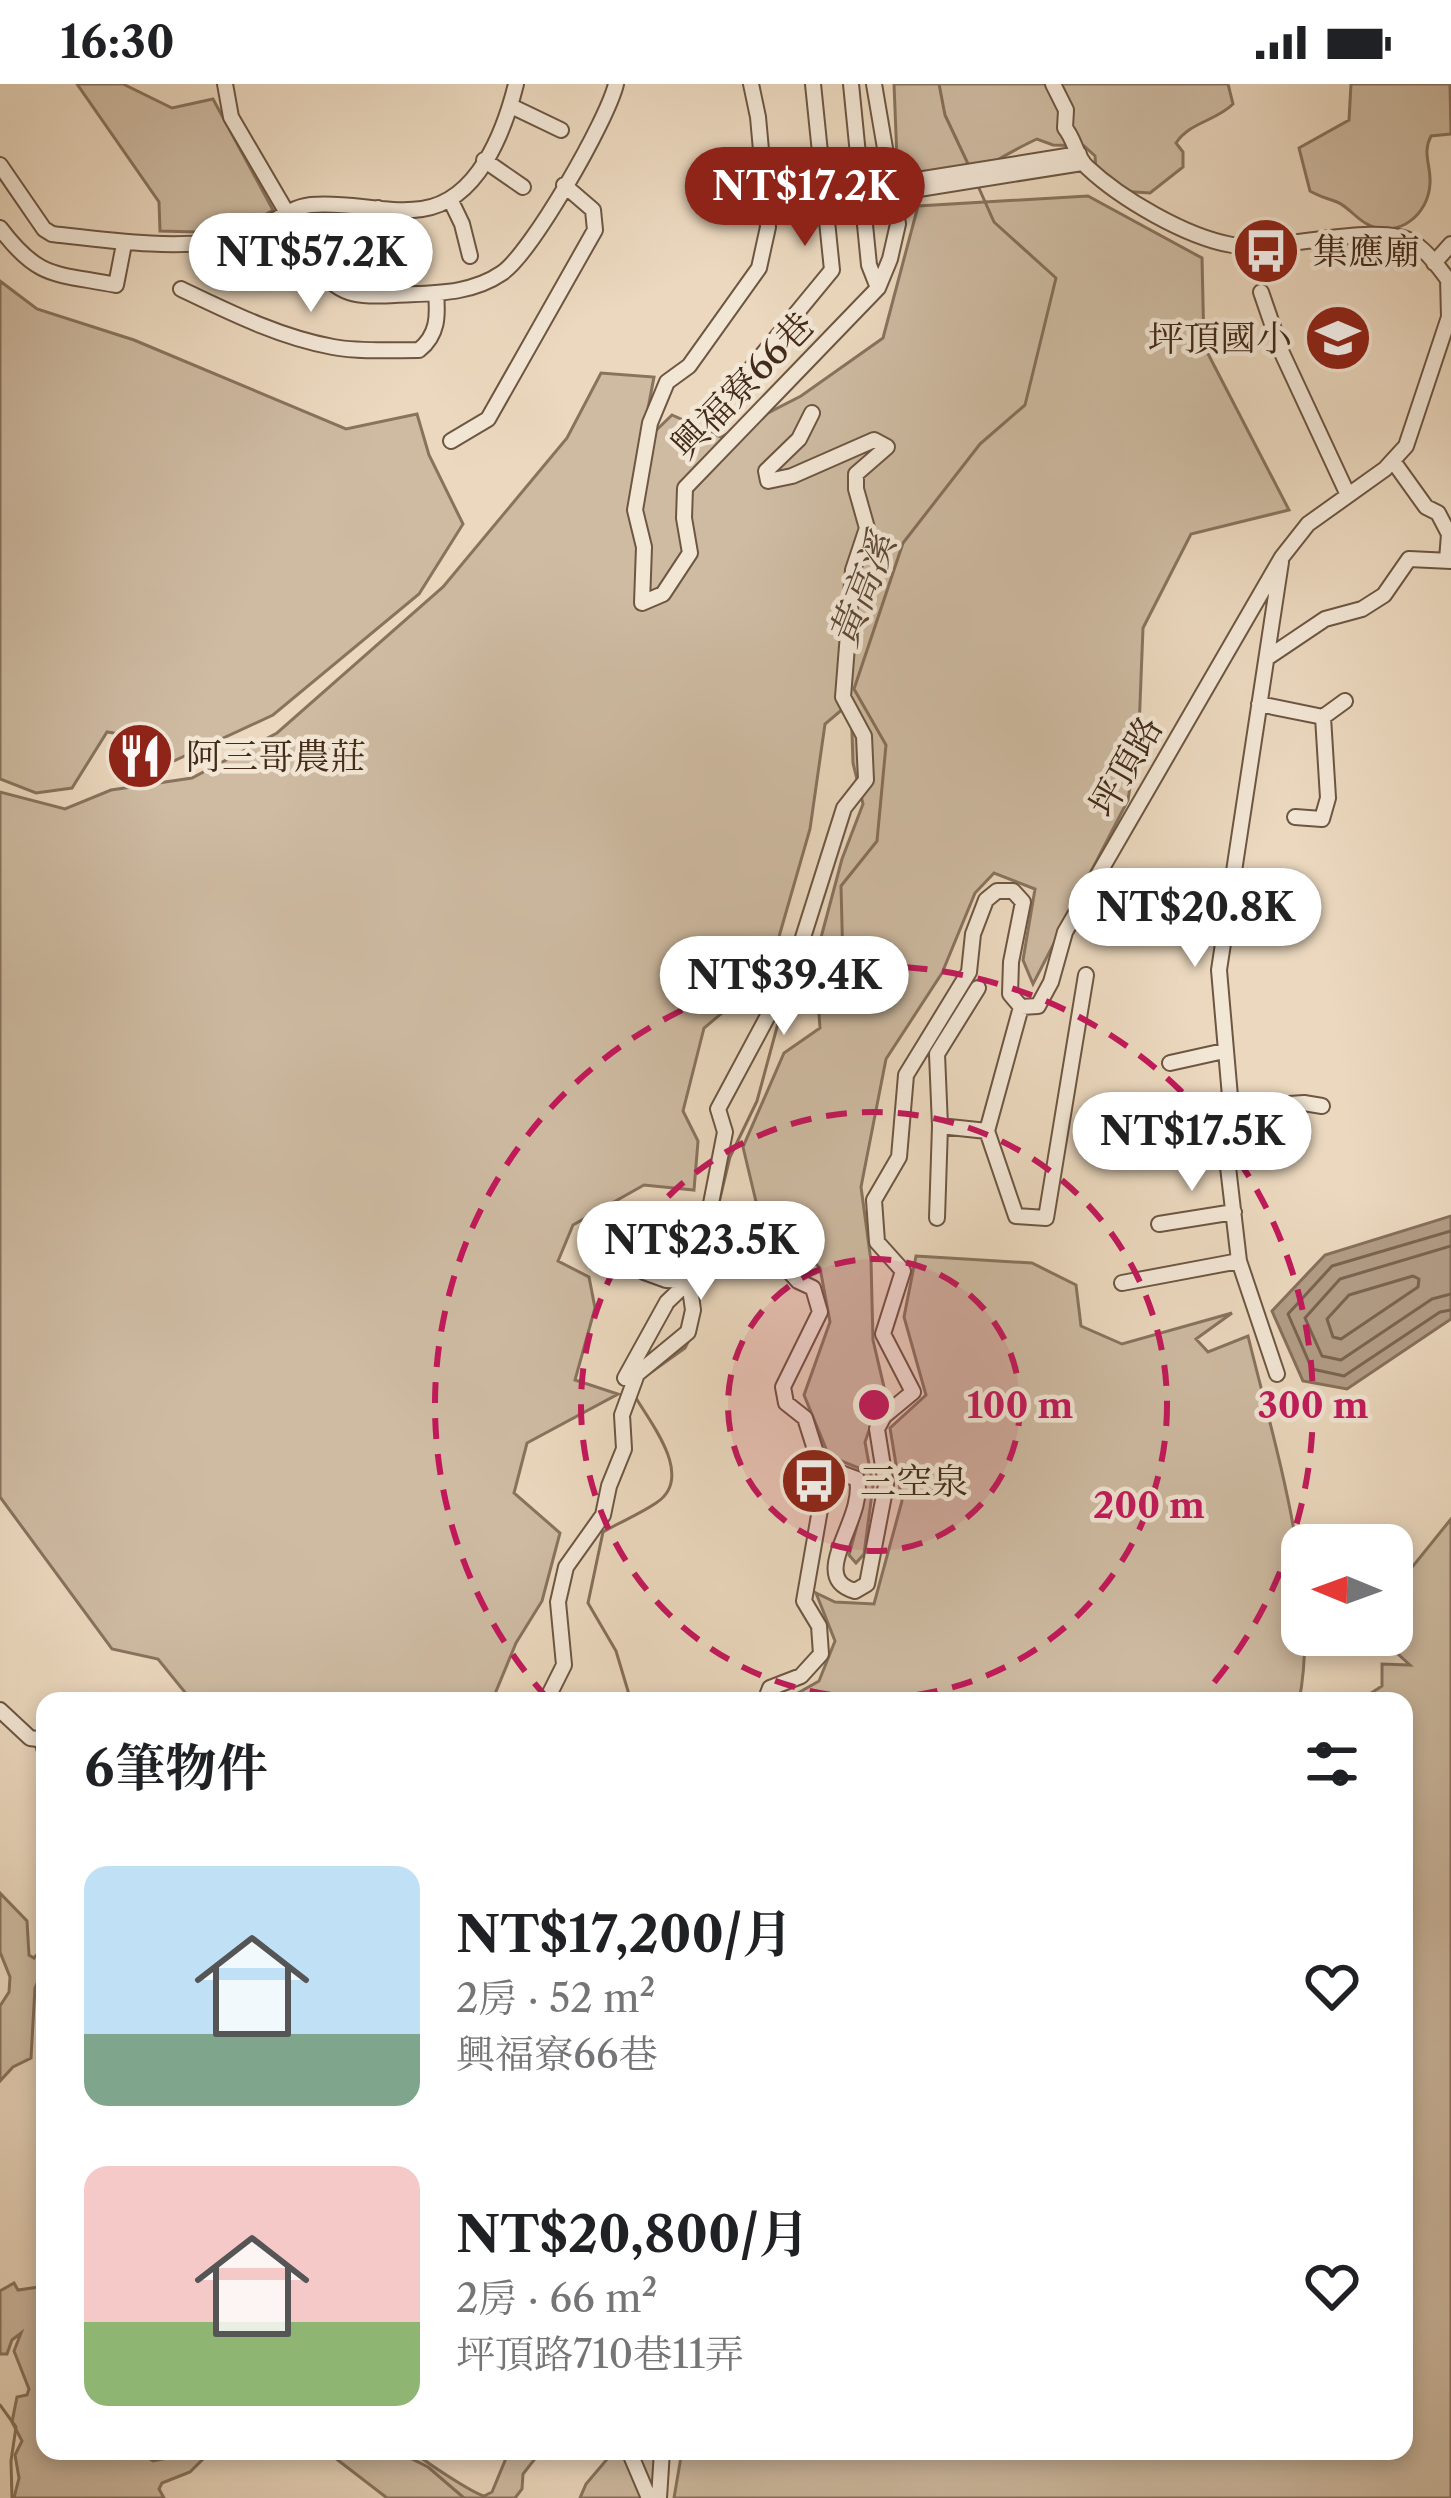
<!DOCTYPE html>
<html lang="zh-TW">
<meta charset="utf-8">
<style>
:root{--surface:#fff;--page:#f6f6f6;--text:#202124;--muted:#757577;--accent:#8f2418}
body{margin:0;font-family:"Libre Caslon Text","Noto Serif TC",serif;background:var(--page);color:var(--text);height:100vh;display:flex;flex-direction:column;font-size:45px;white-space:nowrap}
*{box-sizing:border-box;margin:0}
p{font-size:39px;color:var(--muted)}
.icon{flex:none;width:66px;height:66px;fill:none;stroke:currentColor;stroke-width:2;stroke-linecap:round;stroke-linejoin:round}
.map{position:relative;flex:1;overflow:hidden}
.drawer{position:absolute;left:36px;top:1608px;width:1377px;height:768px;display:flex;flex-direction:column;background:var(--surface);border-radius:24px;box-shadow:0 6px 18px #0003}
.drawer>*{flex:none}
.needle{width:78px;rotate:271deg}
.tools{position:absolute;left:1281px;top:1440px;display:grid;gap:24px}
.tools a{display:grid;place-items:center;width:132px;height:132px;border-radius:24px;background:var(--surface);box-shadow:0 6px 18px #0003;font-size:60px}
.price{position:absolute;translate:-50% -102px;padding:0 27px;border-radius:42px;background:#fff;color:#222;font-size:39px;line-height:78px;filter:drop-shadow(0 3px 6px #0008)}
.price::after{content:'';position:absolute;left:50%;top:72px;width:36px;height:27px;margin-left:-18px;background:inherit;clip-path:polygon(0 0,100% 0,50% 100%)}
.price.active{background:var(--accent);color:#fff}
ul{padding:0;list-style:none}
li{display:flex;align-items:center;gap:36px;height:300px;padding:0 48px}
li span{display:grid;place-items:center;flex:none;width:336px;height:240px;border-radius:24px;color:#555}
li>.icon{margin-inline-start:auto}
span .icon{width:144px;height:144px;fill:#fffc;stroke-width:1}
li b{font-size:51px}
h2{display:flex;justify-content:space-between;align-items:center;height:144px;padding:0 48px;font-size:51px}
.status{display:flex;justify-content:space-between;align-items:center;height:84px;padding:0 60px;background:var(--surface);direction:ltr}
.status svg{height:33px;fill:currentColor}
.map>svg:first-child{display:block}
.green{fill:#cebba2;stroke:#88735e;stroke-width:3}
.water{fill:#b29d86;stroke:#866f5a;stroke-width:3}
.lines{fill:none;stroke-linecap:round;stroke-linejoin:round}
.shore{stroke:#7a6450;stroke-width:3}
.stream{stroke:#866f5a;stroke-width:3}
.minor-casing{stroke:#6d5642;stroke-width:18}
.minor{stroke:#f2e6d5;stroke-width:14}
.ring{fill:none;stroke:#c2185b;stroke-width:6;stroke-dasharray:21 15}
.labels{text-anchor:middle;stroke-width:9;stroke-linejoin:round;paint-order:stroke}
.poi-label{font-size:36px;fill:#432b19;stroke:#f2e6d5;text-anchor:start}
.street-label{font-size:36px;fill:#432b19;stroke:#f2e6d5}
.water-label{font-size:39px;font-style:italic;fill:#5f4834;stroke:#f2e6d5}
.centre{fill:#c2185b;stroke:#f2e6d5;stroke-width:6}
.ring-label{font-size:36px;text-anchor:middle;font-weight:bold;fill:#c2185b;stroke:#f2e6d5;stroke-width:9;stroke-linejoin:round;paint-order:stroke}
</style>
<div class="status"><b>16:30</b><svg viewBox="0 0 49 12"><path d="M0 12V9h3v3zM5 12V6h3v6zM10 12V3h3v9zM15 12V0h3v12zM26 1h20v11H26zM47 4h2v5h-2z"/></svg></div>
<div class="map">
<svg width="1451" height="2414" viewBox="0 0 1451 2414">
<rect width="100%" height="100%" fill="#ebd8be"/>
<filter id="stains"><feTurbulence type="fractalNoise" baseFrequency=".00167" numOctaves="4"/><feColorMatrix values="0 0 0 0 .2 0 0 0 0 .09 0 0 0 0 .02 0 0 0 .5 -.17"/></filter>
<radialGradient id="worn" r=".72"><stop offset=".6" stop-color="#630" stop-opacity="0"/><stop offset="1" stop-color="#630" stop-opacity=".3"/></radialGradient>
<!-- green -->
<path class="green" d="M77,0H123L172,24L213,15L273,126L235,149L160,147L159,118Z
M894,0H1228L1233,20C1216,37 1190,38 1176,59L1183,68V83L1150,109L1120,107L1096,86L1095,72L1084,62L1053,61L1037,55C1006,69 979,88 948,104L912,87L897,75Z
M1351,0H1450L1451,50L1431,52C1422,69 1431,81 1430,99C1429,130 1399,155 1369,141C1357,136 1349,123 1337,118C1327,114 1320,113 1310,107L1299,64L1349,36Z
M1088,112L1202,174L1204,262L1289,426L1191,450L1143,544L1139,645L1128,716L1033,900L1023,876L1035,805L994,789L975,809L942,889L886,975L861,1103L871,1177L873,1256L884,1303L865,1358L873,1402L864,1470L856,1479L849,1471L866,1408L859,1384L829,1372L804,1311L830,1238L820,1184L758,1126L743,1063L784,969L820,944L815,876L842,775L863,720L853,679L851,618L825,640L810,745L772,877L746,909L704,944L683,1027L698,1057L694,1106L644,1101L573,1141L558,1177L589,1193L595,1224L575,1296L618,1310L527,1359L514,1409L560,1449L542,1517L516,1559L492,1617H192L158,1575L112,1565L0,1413V708L65,725L111,706L192,694L277,649L443,503L567,354L601,289L654,293L641,361L672,331L721,353L801,312L883,254L918,122Z
M0,197L37,225L134,256L346,345L417,330L429,371L463,440L419,510L273,631L165,681L157,656L107,648L72,704L36,709L0,695Z
M916,1172L1032,1179L1076,1201L1081,1242L1122,1260L1232,1229L1196,1255L1208,1268L1248,1252C1275,1363 1321,1507 1299,1617H784L819,1597L835,1557L816,1509L835,1518L874,1520L902,1417L890,1344L926,1311L904,1233Z
M1451,1435V2414H674L682,2367H1404V1617L1362,1615L1382,1602V1580L1410,1581L1389,1562H1357L1364,1551H1392V1508Z
M0,1809L27,1837L29,1871L34,1874L39,1868L45,1869V1881L35,1904L31,1974L13,1983L0,1997V1922L9,1908L10,1893L0,1868Z
M14,2199L18,2206L39,2203L45,2213V2367H137L153,2377L201,2367L205,2373L190,2388L162,2399L159,2405L164,2414H14L19,2394L15,2371L22,2357L12,2338L17,2313L27,2311L29,2305L14,2267L21,2249L12,2256L7,2270H0V2207Z
M326,2367H414C421,2376 473,2409 484,2412L492,2408L509,2367H541L523,2390L522,2405L515,2414H387Z
M614,2367H662L657,2414H580L586,2400Z"/>
<!-- water -->
<path class="water" d="M1451,1132V1235L1347,1305L1303,1297L1272,1227L1325,1171Z"/>
<g class="lines">
<!-- shore -->
<path class="shore" d="M1451,1147L1332,1182L1288,1230L1312,1285L1344,1292L1440,1228L1451,1226
M1451,1162L1340,1195L1305,1234L1322,1272L1341,1276L1432,1215L1451,1210
M1413,1192L1419,1195L1418,1203L1341,1255L1333,1253L1327,1235L1349,1211Z"/>
<!-- stream -->
<path class="stream" d="M939,0L945,31L969,82
M715,1135L730,1073L757,1017L780,932L843,879L841,802L877,757L886,661L854,605L903,459L980,360L1025,321L1056,194L994,138L978,102
M698,1217L706,1155
M643,1294L685,1264L690,1254
M631,1617L616,1567L588,1519L603,1448C620,1438 640,1430 656,1419C695,1394 652,1341 636,1314L637,1307
M36,1663L45,1694
M0,2321L16,2343L11,2377L12,2414
M396,2367L428,2383L464,2414"/>
<!-- minor casing -->
<g class="minor-casing">
<path id="minor" d="M225,0L231,33L321,187C341,213 363,213 395,211C432,209 470,211 502,189C532,168 607,37 616,0
M751,0L758,33L768,143L759,184L689,282L667,298L650,339L635,426L644,463L642,519L663,510L690,469L684,434L685,404L878,204L890,175L898,140L874,0
M851,0L869,181L878,204
M1053,0L1066,26L1065,44C1075,56 1076,73 1087,83C1121,115 1186,153 1232,161C1275,169 1381,136 1414,159C1428,168 1442,187 1451,200
M511,22L561,46
M484,76L523,103
M0,81L44,145L52,150C112,157 176,166 236,155C262,150 283,124 311,121C347,117 385,130 422,125C478,117 504,48 516,0
M892,100L1079,70
M894,109L1082,79
M450,115L462,140L470,172
M378,124L393,181
M0,144C39,196 56,189 116,201L124,160
M1434,179L1451,160
M181,205C229,228 279,253 333,263C361,268 391,266 419,266C438,251 438,232 436,209
M1261,208L1282,269L1348,411
M730,310L832,186L813,0
M451,357L488,335L595,146L593,126L564,101
M1393,377L1426,423L1438,429L1449,450L1447,476
M1267,574L1325,535L1362,525L1384,511L1409,475L1451,477
M1259,620L1323,633L1328,714L1322,735L1295,733
M1323,633L1345,617
M978,904L937,970L940,1042L987,1047L1016,1132L1046,1134L1086,891
M1170,979L1224,967
M1231,1024L1304,1019L1322,1022
M987,1047L1021,923
M937,1134L940,1042
M707,1140L769,1165L798,1197L813,1204L820,1228L783,1303L786,1319L805,1334L825,1397
M1159,1140L1234,1128
M1122,1199L1239,1177
M1277,1290L1239,1177L1228,1083L1231,1024L1219,886L1281,478
M625,1294L667,1218L689,1197L666,1196L644,1188
M546,1617L564,1581L558,1518L566,1483L603,1431L609,1402L624,1365L622,1331L637,1290L688,1248L693,1226L689,1197L693,1162L707,1140L725,1048L718,1025L793,885L844,724L866,696L864,652L843,613L853,486L867,444L856,405V390L887,363L874,356L792,392L768,397L766,387L799,355L812,329
M765,1617L770,1604L801,1592L821,1570L819,1542L804,1517L825,1397L841,1389L857,1395C866,1436 806,1493 855,1507L867,1500L886,1401L877,1345L884,1332L913,1308L883,1250L903,1187L877,1158L874,1116L899,1073L906,991L969,888L973,850L986,816L997,807H1013L1023,818L1011,878L1010,910L1021,923L1038,922L1051,898L1065,848L1282,473L1308,440L1385,385L1406,362L1449,233L1448,194
M0,1626L30,1654L45,1656
M629,2367L649,2414
M659,2414L662,2367"/>
</g>
<!-- minor -->
<use href="#minor" class="minor"/>
</g>
<!-- distance rings -->
<circle cx="874" cy="1321" r="146" fill="#c2185b" fill-opacity=".12"/>
<g class="ring">
<circle cx="874" cy="1321" r="146"/>
<circle cx="874" cy="1321" r="293"/>
<path d="M548 1615A439 439 0 1 1 1200 1615"/>
</g>
<!-- icons -->
<defs>
<g id="bus-disc" transform="scale(3.45)"><circle r="9.5" fill="#8f2418" stroke="#f2e6d5"/><path d="M-5-6H5V4H4V6H2V4H-2V6H-4V4H-5ZM-3.5-4V0h7V-4ZM-3.5 1.2v1.5H-2V1.2ZM2 1.2v1.5H3.5V1.2Z" fill="#fff"/></g>
<g id="school-disc" transform="scale(3.45)"><circle r="9.5" fill="#8f2418" stroke="#f2e6d5"/><path d="M0-5L7-2L0 1L-7-2ZM-4 1L0 2.5L4 1V4Q0 6-4 4Z" fill="#fff"/></g>
<g id="restaurant-disc" transform="scale(3.45)"><circle r="9.5" fill="#8f2418" stroke="#f2e6d5"/><path d="M-5-6h1v4h1v-4h1v4h1v-4h1v5L-1.5 .5V6h-2V.5L-5-1ZM5-6V6H3V1.5H1.5Q1.5-4 5-6Z" fill="#fff"/></g>
</defs>
<g fill-rule="evenodd">
<use href="#bus-disc" x="1266" y="167"/>
<use href="#school-disc" x="1338" y="254"/>
<use href="#restaurant-disc" x="140" y="672"/>
<use href="#bus-disc" x="814" y="1397"/>
</g>
<g class="labels">
<!-- poi labels -->
<g class="poi-label">
<text x="1312" y="180">集應廟</text>
<text x="1292" y="267" text-anchor="end">坪頂國小</text>
<text x="186" y="685">阿三哥農莊</text>
<text x="860" y="1410">三空泉</text>
</g>
<!-- street labels -->
<g class="street-label">
<text transform="translate(742 301) rotate(-46)" y="13">興福寮66巷</text>
<text transform="translate(1125 682) rotate(-60)" y="13">坪頂路</text>
</g>
<!-- water labels -->
<g class="water-label">
<text transform="translate(862 506) rotate(-69)" y="14">黃高溪</text>
</g>
</g>
<circle cx="874" cy="1321" r="18" class="centre"/>
<g class="ring-label">
<text x="1020" y="1334">100 m</text>
<text x="1313" y="1334">300 m</text>
<text x="1149" y="1434">200 m</text>
</g>
<rect width="100%" height="100%" filter="url(#stains)"/>
<rect width="100%" height="100%" fill="url(#worn)"/>
</svg>
<div class="tools">
<a><svg class="needle" viewBox="-14 -14 28 28"><path d="M0-13l5 13h-10z" fill="#e53935"/><path d="M0 13l5-13h-10z" fill="#757577"/></svg></a>
</div>
<b class="price active" style="left:805px;top:165px">NT$17.2K</b>
<b class="price" style="left:311px;top:231px">NT$57.2K</b>
<b class="price" style="left:1195px;top:886px">NT$20.8K</b>
<b class="price" style="left:784px;top:954px">NT$39.4K</b>
<b class="price" style="left:1192px;top:1110px">NT$17.5K</b>
<b class="price" style="left:701px;top:1219px">NT$23.5K</b>
<section class="drawer">
<h2>6筆物件<svg class="icon" aria-label="filters" viewBox="0 0 24 24"><path d="M4 7h16M4 17h16"/><circle cx="9" cy="7" r="2"/><circle cx="15" cy="17" r="2"/></svg></h2>
<ul>
<li><span style="background:linear-gradient(#bfe0f5 70%,#7fa58c 0)"><svg class="icon" aria-label="home" viewBox="0 0 24 24"><path d="M3 11l9-7 9 7M6 9v11h12V9"/></svg></span><div><b>NT$17,200/月</b><p>2房 · 52 m²</p><p>興福寮66巷</p></div><svg class="icon" aria-label="heart" viewBox="0 0 24 24"><path d="M12 20l-8-8c-3-5 5-10 8-4 3-6 11-1 8 4z"/></svg></li>
<li><span style="background:linear-gradient(#f6c9c9 65%,#8fb573 0)"><svg class="icon" aria-label="home" viewBox="0 0 24 24"><path d="M3 11l9-7 9 7M6 9v11h12V9"/></svg></span><div><b>NT$20,800/月</b><p>2房 · 66 m²</p><p>坪頂路710巷11弄</p></div><svg class="icon" aria-label="heart" viewBox="0 0 24 24"><path d="M12 20l-8-8c-3-5 5-10 8-4 3-6 11-1 8 4z"/></svg></li>
</ul>
</section>
</div>
